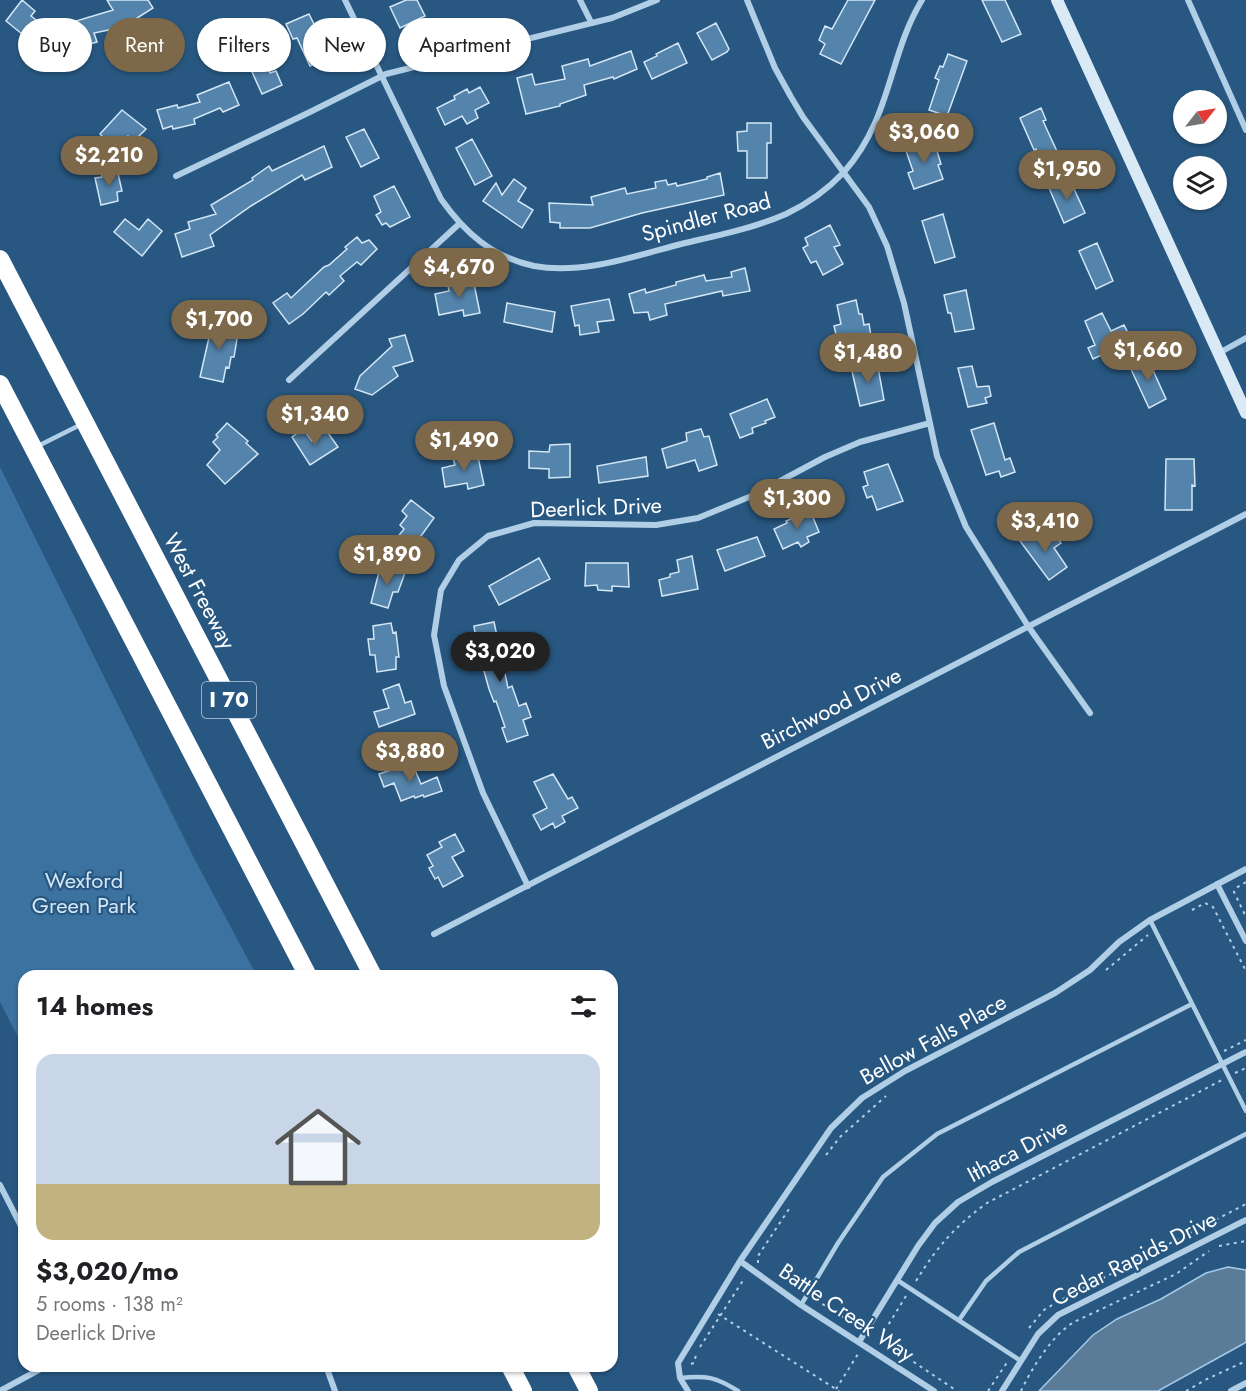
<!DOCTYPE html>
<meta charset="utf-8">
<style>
:root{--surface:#fff;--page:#f2f2f2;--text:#202124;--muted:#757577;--line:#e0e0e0;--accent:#7d6849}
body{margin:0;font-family:Jost,sans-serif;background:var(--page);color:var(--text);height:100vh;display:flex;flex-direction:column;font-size:22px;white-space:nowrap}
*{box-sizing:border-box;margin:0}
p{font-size:20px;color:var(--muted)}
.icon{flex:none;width:33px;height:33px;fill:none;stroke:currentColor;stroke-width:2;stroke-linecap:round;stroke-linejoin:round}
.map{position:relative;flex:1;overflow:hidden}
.side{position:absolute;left:18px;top:970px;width:600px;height:402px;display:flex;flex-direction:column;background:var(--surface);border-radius:18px;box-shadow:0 2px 4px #0004}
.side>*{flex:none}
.hud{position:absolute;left:18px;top:18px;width:600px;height:54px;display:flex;gap:12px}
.needle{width:39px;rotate:59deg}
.fabs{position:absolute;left:1173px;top:90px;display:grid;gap:12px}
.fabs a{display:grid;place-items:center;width:54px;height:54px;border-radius:50%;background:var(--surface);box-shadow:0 2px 4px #0004;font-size:30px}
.price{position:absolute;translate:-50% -51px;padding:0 14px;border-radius:21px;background:var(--accent);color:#fff;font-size:20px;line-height:39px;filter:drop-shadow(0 2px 3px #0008)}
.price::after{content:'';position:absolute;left:50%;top:36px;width:18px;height:14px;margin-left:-9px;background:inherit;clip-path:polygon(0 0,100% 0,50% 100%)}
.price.selected{background:#222;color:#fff}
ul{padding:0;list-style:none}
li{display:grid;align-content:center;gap:12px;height:318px;padding:0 18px}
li+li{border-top:2px solid var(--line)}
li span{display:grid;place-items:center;height:186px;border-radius:18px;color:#555}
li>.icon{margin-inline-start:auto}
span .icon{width:108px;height:108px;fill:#fffc;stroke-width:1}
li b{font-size:26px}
h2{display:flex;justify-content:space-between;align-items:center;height:72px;padding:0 18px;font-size:26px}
.pill{padding:0 21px;border-radius:27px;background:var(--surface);box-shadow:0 2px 4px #0004;font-size:21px;line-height:54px}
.pill.selected{background:var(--accent);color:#fff}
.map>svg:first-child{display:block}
.green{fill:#3c729f}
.water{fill:#5a7c99;stroke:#a5cae7;stroke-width:1.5}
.building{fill:#5484ac;stroke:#d3e6f5;stroke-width:1.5}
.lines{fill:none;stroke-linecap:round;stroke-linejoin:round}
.path{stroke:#b0cee6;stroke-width:2;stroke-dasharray:3 4.5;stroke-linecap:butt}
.lane{stroke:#b0cee6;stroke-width:4.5}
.street{stroke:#b0cee6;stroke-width:6}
.secondary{stroke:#d9e9f6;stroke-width:12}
.highway{stroke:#fff;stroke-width:18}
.labels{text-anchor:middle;stroke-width:4.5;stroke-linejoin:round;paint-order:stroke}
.shield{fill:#285882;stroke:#becdda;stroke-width:1.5}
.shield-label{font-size:21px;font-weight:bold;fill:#fff}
.street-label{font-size:22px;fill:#fff;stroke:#285882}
.park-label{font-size:22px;fill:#d3e6f5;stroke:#285882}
</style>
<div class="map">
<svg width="1246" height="1391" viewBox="0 0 1246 1391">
<rect width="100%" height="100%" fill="#285882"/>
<!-- green -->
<path class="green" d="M0,467L195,860L257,976H24V1049L0,1002Z"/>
<!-- water -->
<path class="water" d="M1228,1267L1246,1270V1342L1243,1344L1158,1391H1039L1093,1335L1117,1319L1161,1299L1206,1273Z"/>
<!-- building -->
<path class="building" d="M22,0L35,11L31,16L50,31L38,47L6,21Z
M107,0H148L153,8L123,27L94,33L97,42L75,48L69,26L76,24V21L113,10Z
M406,0H417L425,16L400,28L390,7Z
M848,0H875L841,64L820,54L825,44L819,40L825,26L832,29Z
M982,0H1005L1021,34L1002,42Z
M309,14L315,26H317L324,39L322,41L330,56L310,66L297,38L293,39L286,24Z
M716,23L729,49L727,52L712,60L697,33Z
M678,43L687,63L652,79L644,62L657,56L656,54Z
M631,51L637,69L614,79L613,77L584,85L586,95L560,104V106L526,114L517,78L532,74L535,85L565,79L562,66L588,59L590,66Z
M948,54L967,61L947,116L929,110L939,80L935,78L940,66L943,67Z
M268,66L270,73L276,71L282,85L262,94L252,72Z
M229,82L239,105L223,112L220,108L194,119L195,124L182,127L173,129L172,126L163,129L157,110L177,105L178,108L200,102L197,95Z
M480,87L489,103L475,110L478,118L467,124L462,116L445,125L437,108L455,99L454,96L467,89L469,93Z
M1041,108L1046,120L1043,121L1061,160L1045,168L1036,149L1034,150L1020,118Z
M122,110L146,129L134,141L128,136L115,149L100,134Z
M747,123H771V143H767V178H747V151H738L737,132L747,131Z
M364,129L379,158L361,167L346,137Z
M933,138L941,164L938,165L943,179L914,189L908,173L913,171L905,148Z
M472,139L492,176L475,185L456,148Z
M324,146L332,167L305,180L302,175L251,206L210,235L214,246L182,257L175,234L190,229L188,222L216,214L211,205L253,180L252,178L269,166L272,171Z
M117,169L122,191L117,192L118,201L101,205L95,178L102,177L101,171Z
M720,173L724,195L642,213L590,228H560V223L550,222L549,203L593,205L591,197L625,188L627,194L656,188L655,182L666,180L668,185L676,183L677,186L707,179V177Z
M514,179L526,188L518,201L533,210L522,228L483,201L496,183L502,195Z
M1070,180L1085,213L1064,223L1049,188Z
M394,186L410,217L390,227L386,223L382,225L376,215L381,212L374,196Z
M943,214L955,257L935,263L922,221Z
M125,219L139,230L148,219L162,231L142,256L114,232Z
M830,225L840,245L834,247L843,264L823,275L816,261L811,263L803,248L808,245L805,238Z
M357,237L362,243L369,240L377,249L361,265L357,262L340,276L344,281L329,295L326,292L303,314L289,324L273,303L287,293L291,298L324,267L329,265L347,249L345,247Z
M1097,243L1113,281L1096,289L1079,251Z
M745,268L750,291L723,296L722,291L665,304L667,315L650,320L648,312L634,313L629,294L645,289L646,293L676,285V282L704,275L706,281L732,277L731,272Z
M473,279L480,313L464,316L463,310L439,315L435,294L449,291L448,285Z
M966,290L974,329L955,332L951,313H948L944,295Z
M609,299L614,320L597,322L599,332L580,335L579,325L575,326L571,306Z
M856,300L859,314H862L864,325L869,324L872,342L847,347L846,345L839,347L834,326L841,324L837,305Z
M507,303L555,312L552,332L504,322Z
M1102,313L1111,331L1124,325L1132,341L1093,359L1088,348L1095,345L1085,321Z
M213,320L233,324L230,337L237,339L234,357H231L229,368L226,367L223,382L200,377Z
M405,335L413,361L393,367L398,376L372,395L355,389L360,376L392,346L389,339Z
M1147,357L1166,399L1149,408L1129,365Z
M877,362L884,400L860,406L851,367Z
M972,366L977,387L989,386L991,396L985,398L987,403L968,407L958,368Z
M767,399L775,417L765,421L766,423L752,428L753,433L740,438L730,414Z
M227,423L248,441L246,443L258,454L225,484L207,465L220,450L213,442L218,437L216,435Z
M994,423L1005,460L1010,458L1015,472L1001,477L999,471L986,475L971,430Z
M303,429L312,441L326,430L338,447L310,465L292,437Z
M701,429L704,437L709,436L717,465L699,471L695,460L667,468L662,449L687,441L686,433Z
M570,444V477L549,478V469L529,468V451L549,452L550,445Z
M477,452L484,485L468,489L467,483L445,487L442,468L455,465L453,458Z
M646,457L648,476L599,483L597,466Z
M1166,459H1194L1195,486L1192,485V510H1165Z
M888,464L903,501L877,510L872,496L867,498L863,487L868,485L864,472Z
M411,500L434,518L411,550L396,539L404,529L400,525L407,516L402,511Z
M810,510L819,532L807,537L809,542L801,547L798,542L783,549L774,529L787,523L786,521Z
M1040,527L1048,539L1055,534L1061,543L1054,548L1067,567L1049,580L1020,541Z
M757,537L765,556L725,571L717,550Z
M692,556L698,589L662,596L659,580L670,577V574L679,572L677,560Z
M539,558L550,579L499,605L489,586Z
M586,563H628L629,587L612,586V591L598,590L597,585L585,586Z
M381,564L405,573L398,592H393L388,608L371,603Z
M494,622L508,688L512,686L519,706L526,703L531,717L523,720L528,735L507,742L502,728L505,727L496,701L494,702L489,689L479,653L476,654L473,640L476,639L474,626Z
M391,623L393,633L396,632L399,657H396V669L377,672L375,655H370L368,639H374L373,626Z
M399,684L405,703L411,701L415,714L379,727L374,712L389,708L383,690Z
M412,763L421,784L437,777L442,791L424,797L423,795L415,798L414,796L401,801L394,783L384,787L379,774Z
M553,774L568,799L572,797L578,808L562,816L565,822L555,828L553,823L541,830L533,815L547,808L534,782Z
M455,834L464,851L452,857L463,876L443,887L438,877L435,879L429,868L433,866L427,855L442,847L439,842Z"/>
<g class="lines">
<!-- path -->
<path class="path" d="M1246,882L1236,888L1234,892L1246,917
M1192,910L1205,903L1213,907L1246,971
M1106,970L1148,935
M1224,1051L1246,1040
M1235,1073L1246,1068
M826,1155L840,1137L886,1096
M1219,1246L1246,1241
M758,1263V1256L791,1206
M916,1281C937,1247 954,1227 987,1203L1222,1080
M906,1296L882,1335L881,1340L957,1391
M816,1300L851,1322L856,1324L859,1321
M718,1314L839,1391
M1029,1328L1044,1310L1057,1302L1246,1204
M700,1347L744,1279
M691,1364L694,1363L696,1355
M836,1389L858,1354
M988,1391L1008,1361
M1021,1391C1032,1368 1053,1333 1076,1321L1176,1274L1209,1251
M1186,1391L1207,1379L1246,1361"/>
<!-- lane -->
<path class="lane" d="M38,446L82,424
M1150,920L1246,1111
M897,1280L1021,1361
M801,1305L838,1243L883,1177L937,1134L1192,1004
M959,1320L986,1281L1019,1252L1246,1134
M680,1378C706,1375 716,1377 738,1391"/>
<!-- street -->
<path class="street" d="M345,0L441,199C465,233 492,257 534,266C584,275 638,255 685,243C719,235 754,228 786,214C807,204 828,189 844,172C892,118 888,56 922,0
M580,0L591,22
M747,0L775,68L791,97L803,117L869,207L887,246L904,303L937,456L966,527L1028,626L1090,713
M1188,0L1246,130
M176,176L310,112L386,74L612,18L657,0
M1219,353L1246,338
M289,380L459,224
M1217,884L1246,941
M528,886L483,793L444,686L434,635L441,590L459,560L488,536L534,523L656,525L698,518L754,495L825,457L860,442L930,423
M434,934L1246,514
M0,1185L24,1232
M740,1261L801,1305L934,1391
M859,1342L918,1246L935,1223L958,1202L992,1182L1246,1052
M326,1366L335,1391
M0,1391L46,1366
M688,1391L680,1378L678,1363L740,1261L831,1128L862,1098L905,1071L1055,993L1090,970L1119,942L1150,920L1246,869
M1002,1391L1038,1334L1058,1315L1246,1220
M1231,1391L1246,1383"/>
<!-- secondary -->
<path class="secondary" d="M1057,0L1246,413"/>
<!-- highway -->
<path class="highway" d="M0,259L373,976
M0,384L308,976
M510,1366L523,1391
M576,1366L589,1391"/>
</g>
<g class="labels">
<!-- shield labels -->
<rect class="shield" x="202" y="682" width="54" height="36" rx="4.5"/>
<g class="shield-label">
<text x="229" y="707">I 70</text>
</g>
<!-- street labels -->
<g class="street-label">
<text transform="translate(706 217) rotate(-15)" y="8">Spindler Road</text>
<text transform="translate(596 507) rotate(-2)" y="8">Deerlick Drive</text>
<text transform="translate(200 591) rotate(62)" y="8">West Freeway</text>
<text transform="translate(831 708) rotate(-27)" y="8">Birchwood Drive</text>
<text transform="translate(933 1039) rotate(-29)" y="8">Bellow Falls Place</text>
<text transform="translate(1017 1150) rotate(-28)" y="8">Ithaca Drive</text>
<text transform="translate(1134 1258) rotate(-27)" y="8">Cedar Rapids Drive</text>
<text transform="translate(847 1312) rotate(34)" y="8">Battle Creek Way</text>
</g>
<!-- park labels -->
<g class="park-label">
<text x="84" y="888">Wexford<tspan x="84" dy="25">Green Park</tspan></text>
</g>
</g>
</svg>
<div class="fabs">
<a><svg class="needle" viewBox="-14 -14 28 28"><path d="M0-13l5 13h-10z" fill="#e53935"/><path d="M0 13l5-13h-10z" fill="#757577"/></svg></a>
<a><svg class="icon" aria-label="layers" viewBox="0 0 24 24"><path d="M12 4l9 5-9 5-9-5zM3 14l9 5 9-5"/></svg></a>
</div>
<b class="price" style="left:924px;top:164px">$3,060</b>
<b class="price" style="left:109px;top:187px">$2,210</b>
<b class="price" style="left:1067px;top:201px">$1,950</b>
<b class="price" style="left:459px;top:299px">$4,670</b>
<b class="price" style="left:219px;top:351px">$1,700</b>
<b class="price" style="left:1148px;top:382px">$1,660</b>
<b class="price" style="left:868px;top:384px">$1,480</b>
<b class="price" style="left:315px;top:446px">$1,340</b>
<b class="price" style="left:464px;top:472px">$1,490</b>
<b class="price" style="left:797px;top:530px">$1,300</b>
<b class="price" style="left:1045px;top:553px">$3,410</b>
<b class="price" style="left:387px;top:586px">$1,890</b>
<b class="price selected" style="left:500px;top:683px">$3,020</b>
<b class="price" style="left:410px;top:783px">$3,880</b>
<div class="hud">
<a class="pill">Buy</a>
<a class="pill selected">Rent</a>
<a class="pill">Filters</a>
<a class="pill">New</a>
<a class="pill">Apartment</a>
</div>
<section class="side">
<h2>14 homes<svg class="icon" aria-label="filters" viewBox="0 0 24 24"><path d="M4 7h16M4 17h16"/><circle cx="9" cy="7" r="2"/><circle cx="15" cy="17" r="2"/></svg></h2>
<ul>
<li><span style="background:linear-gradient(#c9d6e8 70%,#c2b280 0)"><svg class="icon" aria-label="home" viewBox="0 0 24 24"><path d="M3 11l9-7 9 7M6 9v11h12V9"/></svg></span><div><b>$3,020/mo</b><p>5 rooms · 138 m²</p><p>Deerlick Drive</p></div></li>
</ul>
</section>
</div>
